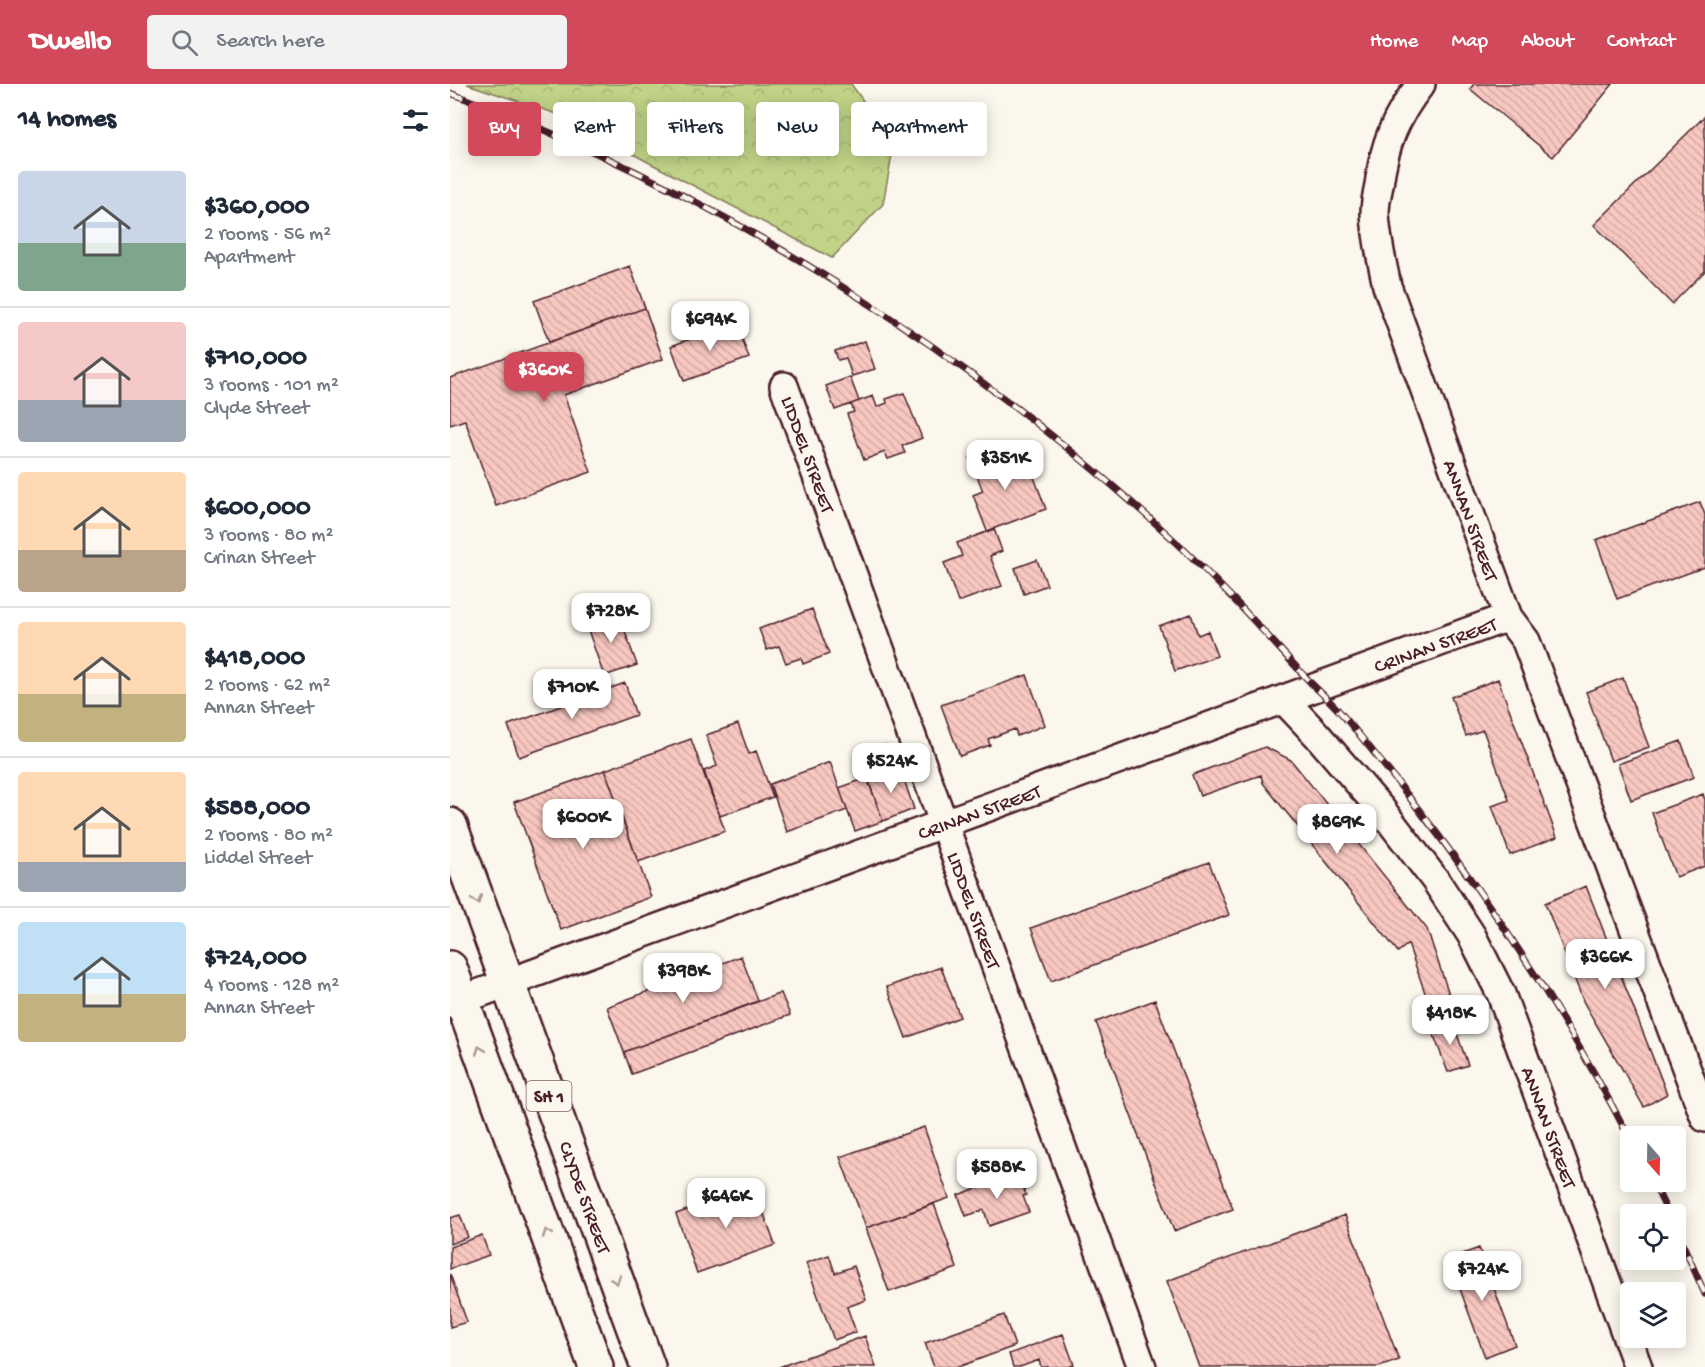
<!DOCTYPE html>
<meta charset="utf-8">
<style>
:root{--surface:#fff;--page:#f2f2f3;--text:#1f2937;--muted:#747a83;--line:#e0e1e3;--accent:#d1495b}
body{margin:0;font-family:"Gochi Hand",sans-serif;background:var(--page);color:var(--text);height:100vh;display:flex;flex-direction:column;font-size:22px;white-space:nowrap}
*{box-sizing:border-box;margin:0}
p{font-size:20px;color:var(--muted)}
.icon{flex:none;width:33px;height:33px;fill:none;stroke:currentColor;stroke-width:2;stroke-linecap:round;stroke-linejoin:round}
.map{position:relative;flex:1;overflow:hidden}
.drawer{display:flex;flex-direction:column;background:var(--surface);width:450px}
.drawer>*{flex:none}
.banner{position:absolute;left:18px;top:18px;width:570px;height:54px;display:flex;gap:12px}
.needle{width:39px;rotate:160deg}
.tools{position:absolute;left:1170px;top:1042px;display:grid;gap:12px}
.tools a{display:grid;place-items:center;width:66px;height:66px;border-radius:6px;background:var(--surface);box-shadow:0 3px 15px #0003;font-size:30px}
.price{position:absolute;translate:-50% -51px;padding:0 14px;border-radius:12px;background:#fff;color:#222;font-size:20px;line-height:39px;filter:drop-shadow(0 2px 3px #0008)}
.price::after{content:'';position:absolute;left:50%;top:36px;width:18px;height:14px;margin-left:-9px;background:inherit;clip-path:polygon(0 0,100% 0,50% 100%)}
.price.current{background:var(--accent);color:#fff}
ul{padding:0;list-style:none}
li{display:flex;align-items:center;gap:18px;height:150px;padding:0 18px}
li+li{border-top:2px solid var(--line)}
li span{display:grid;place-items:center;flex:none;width:168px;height:120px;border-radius:6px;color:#555}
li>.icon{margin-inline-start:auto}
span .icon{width:72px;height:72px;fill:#fffc;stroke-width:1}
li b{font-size:26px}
h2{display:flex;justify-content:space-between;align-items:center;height:72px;padding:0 18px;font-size:26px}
.pill{padding:0 21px;border-radius:6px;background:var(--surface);box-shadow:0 3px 15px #0003;font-size:21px;line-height:54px}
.pill.current{background:var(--accent);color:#fff}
header{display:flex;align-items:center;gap:36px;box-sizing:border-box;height:84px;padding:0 30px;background:var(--accent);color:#fff}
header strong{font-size:28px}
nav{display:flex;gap:33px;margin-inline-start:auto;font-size:21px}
.search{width:420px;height:54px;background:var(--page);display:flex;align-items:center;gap:15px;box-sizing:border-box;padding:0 21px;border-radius:6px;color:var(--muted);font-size:22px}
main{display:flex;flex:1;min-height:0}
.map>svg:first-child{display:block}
.forest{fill:url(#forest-crowns);stroke:#857959;stroke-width:1.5}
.building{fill:url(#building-back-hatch);stroke:#4a1f2b;stroke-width:1.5}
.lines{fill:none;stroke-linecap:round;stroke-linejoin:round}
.street-casing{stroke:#4a1f2b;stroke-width:32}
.highway-casing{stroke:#4a1f2b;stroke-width:38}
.street{stroke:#fbf7ec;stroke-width:27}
.highway{stroke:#fbf7ec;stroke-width:33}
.rail-casing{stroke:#4a1f2b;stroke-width:7}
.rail{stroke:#fbf7ec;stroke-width:4.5;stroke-dasharray:14;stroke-linecap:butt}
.oneway{stroke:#ab9695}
.labels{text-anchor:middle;stroke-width:5;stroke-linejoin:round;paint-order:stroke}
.shield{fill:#fbf7ec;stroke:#7f6065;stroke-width:1.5}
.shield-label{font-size:18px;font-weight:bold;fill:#4a1f2b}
.street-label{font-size:20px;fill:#4a1f2b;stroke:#fbf7ec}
</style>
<header>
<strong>Dwello</strong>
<div class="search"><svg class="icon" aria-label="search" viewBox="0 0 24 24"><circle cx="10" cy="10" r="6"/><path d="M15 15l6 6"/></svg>Search here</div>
<nav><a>Home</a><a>Map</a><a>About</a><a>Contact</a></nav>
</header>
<main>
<section class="drawer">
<h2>14 homes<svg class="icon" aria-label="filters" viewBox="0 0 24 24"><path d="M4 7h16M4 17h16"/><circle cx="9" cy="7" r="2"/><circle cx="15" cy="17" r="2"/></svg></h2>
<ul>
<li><span style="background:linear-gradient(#c9d6e8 60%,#7fa58c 0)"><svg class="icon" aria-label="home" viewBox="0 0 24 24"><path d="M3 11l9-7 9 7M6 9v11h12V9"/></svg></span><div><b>$360,000</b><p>2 rooms · 56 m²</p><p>Apartment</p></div></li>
<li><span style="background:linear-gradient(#f6c9c9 65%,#9aa5b1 0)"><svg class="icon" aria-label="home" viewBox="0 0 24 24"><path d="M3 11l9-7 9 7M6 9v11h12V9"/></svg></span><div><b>$710,000</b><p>3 rooms · 101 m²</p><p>Clyde Street</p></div></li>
<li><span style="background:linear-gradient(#ffd9b3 65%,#b9a48a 0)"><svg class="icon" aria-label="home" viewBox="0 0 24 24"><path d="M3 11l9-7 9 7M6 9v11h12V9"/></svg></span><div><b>$600,000</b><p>3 rooms · 80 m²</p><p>Crinan Street</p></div></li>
<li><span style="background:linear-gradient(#ffd9b3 60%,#c2b280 0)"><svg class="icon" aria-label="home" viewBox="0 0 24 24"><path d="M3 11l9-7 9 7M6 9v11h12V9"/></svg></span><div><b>$418,000</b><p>2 rooms · 62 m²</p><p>Annan Street</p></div></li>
<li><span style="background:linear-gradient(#ffd9b3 75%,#9aa5b1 0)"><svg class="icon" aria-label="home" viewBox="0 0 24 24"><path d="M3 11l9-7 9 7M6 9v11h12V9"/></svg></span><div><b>$588,000</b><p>2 rooms · 80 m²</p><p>Liddel Street</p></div></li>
<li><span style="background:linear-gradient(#bfe0f5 60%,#c2b280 0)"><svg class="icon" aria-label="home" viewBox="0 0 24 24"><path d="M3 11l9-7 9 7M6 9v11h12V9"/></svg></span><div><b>$724,000</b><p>4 rooms · 128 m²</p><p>Annan Street</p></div></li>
</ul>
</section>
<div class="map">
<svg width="1255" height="1283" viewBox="0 0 1255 1283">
<defs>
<pattern id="forest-crowns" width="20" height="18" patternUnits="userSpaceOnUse" patternTransform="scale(1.5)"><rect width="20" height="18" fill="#c0d387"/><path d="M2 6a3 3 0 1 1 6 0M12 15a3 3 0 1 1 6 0" fill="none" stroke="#a6b575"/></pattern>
<pattern id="building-back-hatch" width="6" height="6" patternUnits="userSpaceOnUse" patternTransform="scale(1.5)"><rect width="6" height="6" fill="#f7c7c0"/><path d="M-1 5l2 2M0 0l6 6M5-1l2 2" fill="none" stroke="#d5aaa5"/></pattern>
</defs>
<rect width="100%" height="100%" fill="#fbf7ec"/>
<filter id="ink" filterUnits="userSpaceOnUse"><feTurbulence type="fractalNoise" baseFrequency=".0167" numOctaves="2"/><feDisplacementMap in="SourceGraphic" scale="12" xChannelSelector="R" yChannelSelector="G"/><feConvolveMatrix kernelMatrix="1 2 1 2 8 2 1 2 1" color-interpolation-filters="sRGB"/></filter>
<g filter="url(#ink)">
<!-- forest -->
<path class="forest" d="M17,0H401L444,60L433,120L382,174L198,78L113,32Z"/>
<!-- building -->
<path class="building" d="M1024,0H1163L1103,73L1020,5Z
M1255,32V187L1222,220L1144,141Z
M180,182L195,224L99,258L84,217Z
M195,224L213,275L114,311L141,388L46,422L15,336L0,341V294Z
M286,238L299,274L234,297L221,262Z
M415,257L425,285L402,292L396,274L388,276L385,267Z
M400,293L409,317L385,326L376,302Z
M454,309L472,354L452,362L455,369L438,375L435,368L414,376L397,330L404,328L401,320L423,312L427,323L437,319L436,315Z
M548,363L557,388L579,380L596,425L537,447L523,411L533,407L520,374Z
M1250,418L1255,431V483L1167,515L1146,456Z
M544,445L552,467L540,472L552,502L508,518L494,479L512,472L507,459Z
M587,476L597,501L574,510L565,484Z
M362,525L379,570L353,580L351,574L336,579L329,562L317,566L309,545Z
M168,528L187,581L154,592L136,540Z
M741,530L748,551L758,547L767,572L725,587L709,542Z
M577,591L595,641L567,652L565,645L538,655L540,661L510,672L491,621Z
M1173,594L1199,663L1161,677L1136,608Z
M1048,595L1107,753L1060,771L1042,722L1059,716L1033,646L1016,652L1001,613Z
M175,599L186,631L69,673L58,641Z
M288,640L299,670L306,667L323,713L270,732L254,687L267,682L256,651Z
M241,655L275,747L188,778L155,686Z
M1231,657L1244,693L1181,716L1168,680Z
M435,661L443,686L418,695L409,671Z
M815,663L841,676L977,845L1001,916L980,923L958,860L948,868L813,699L811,691L750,712L742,691Z
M380,678L397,726L337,748L320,700Z
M450,684L464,725L433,737L418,695Z
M155,686L201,813L111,846L64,718Z
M417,694L433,737L405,747L389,704Z
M1253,710L1255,716V782L1226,793L1202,729Z
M759,778L779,831L601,897L581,844Z
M1136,802L1217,1010L1194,1023L1134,919L1095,819Z
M291,872L308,917L174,968L157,923Z
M491,883L510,933L456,954L437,903Z
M331,909L340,931L182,990L174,968Z
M705,916L783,1125L724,1147L646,938Z
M1002,936L1018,981L998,988L981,944Z
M474,1043L499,1114L416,1144L390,1073Z
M568,1089L576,1111L573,1112L579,1128L539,1142L534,1126L516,1132L508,1111Z
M304,1102L325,1161L247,1189L226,1130Z
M484,1120L507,1184L439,1208L416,1144Z
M10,1131L18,1153L0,1160V1134Z
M895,1131L949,1276L929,1283H749L717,1197Z
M32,1151L39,1171L0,1185V1163Z
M1029,1164L1065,1261L1035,1273L999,1175Z
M379,1171L385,1189L404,1182L416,1216L397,1223L406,1248L384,1256L356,1179Z
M0,1190L17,1238L0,1243Z
M554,1231L565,1262L508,1283H484L475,1259Z
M613,1250L624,1281L618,1283H591L589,1276L570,1283H563L559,1270Z
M415,1252L426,1283H329Z"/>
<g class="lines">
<!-- street casing -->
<g class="street-casing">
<path id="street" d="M971,0C946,32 934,60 929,101C927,110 925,120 925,129C926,154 932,178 937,202L1058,533L1076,557L1255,1034
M334,302L692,1283
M834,616L868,652L931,725L986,797L1022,852L1051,910L1188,1283
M0,920L1058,533"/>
</g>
<!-- highway casing -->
<g class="highway-casing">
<path id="highway" d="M0,741L198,1283
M0,884L146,1283"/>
</g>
<!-- street -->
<use href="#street" class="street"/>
<!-- highway -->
<use href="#highway" class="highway"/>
<!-- rail casing -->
<g class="rail-casing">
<path id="rail" d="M0,9C267,106 517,266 726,458C773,502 817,551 860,598C870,608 880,617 889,627C912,653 934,681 956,709C1041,817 1116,933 1180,1055
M1203,1098L1219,1131
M1226,1145L1255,1210"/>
</g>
<!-- rail -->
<use href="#rail" class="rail"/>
</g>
<!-- one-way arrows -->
<defs><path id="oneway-chevron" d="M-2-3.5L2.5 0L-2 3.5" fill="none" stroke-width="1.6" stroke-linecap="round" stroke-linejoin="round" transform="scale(1.5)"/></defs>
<g class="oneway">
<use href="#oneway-chevron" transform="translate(27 816) rotate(70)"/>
<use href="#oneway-chevron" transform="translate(30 966) rotate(-110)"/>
<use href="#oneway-chevron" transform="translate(97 1149) rotate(-110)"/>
<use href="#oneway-chevron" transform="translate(166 1196) rotate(70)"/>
</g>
</g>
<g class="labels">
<!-- shield labels -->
<rect class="shield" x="76.5" y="997" width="45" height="30" rx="4.5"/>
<g class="shield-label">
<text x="99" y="1018">SH 1</text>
</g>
<!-- street labels -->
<g class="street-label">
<text transform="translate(359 370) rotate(70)" y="7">LIDDEL STREET</text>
<text transform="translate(1022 436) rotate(70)" y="7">ANNAN STREET</text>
<text transform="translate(985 560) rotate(-20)" y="7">CRINAN STREET</text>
<text transform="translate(529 727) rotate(-20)" y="7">CRINAN STREET</text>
<text transform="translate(525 826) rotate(70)" y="7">LIDDEL STREET</text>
<text transform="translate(1100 1043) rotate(70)" y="7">ANNAN STREET</text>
<text transform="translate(136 1113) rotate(70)" y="7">CLYDE STREET</text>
</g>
</g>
</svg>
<div class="tools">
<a><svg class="needle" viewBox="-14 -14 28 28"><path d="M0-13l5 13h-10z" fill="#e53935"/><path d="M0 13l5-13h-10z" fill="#747a83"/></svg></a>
<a><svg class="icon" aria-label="locate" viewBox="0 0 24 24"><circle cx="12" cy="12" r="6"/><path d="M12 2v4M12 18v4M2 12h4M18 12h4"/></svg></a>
<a><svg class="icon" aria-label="layers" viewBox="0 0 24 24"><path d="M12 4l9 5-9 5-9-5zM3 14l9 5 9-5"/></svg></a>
</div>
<b class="price" style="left:260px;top:268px">$694K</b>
<b class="price current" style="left:94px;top:319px">$360K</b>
<b class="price" style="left:555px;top:407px">$351K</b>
<b class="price" style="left:161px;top:560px">$728K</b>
<b class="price" style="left:122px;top:636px">$710K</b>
<b class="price" style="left:441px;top:710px">$524K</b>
<b class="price" style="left:133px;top:766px">$600K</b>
<b class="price" style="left:887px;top:771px">$869K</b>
<b class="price" style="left:1155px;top:906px">$366K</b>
<b class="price" style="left:233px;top:920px">$398K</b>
<b class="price" style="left:1000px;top:962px">$418K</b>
<b class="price" style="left:547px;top:1116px">$588K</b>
<b class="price" style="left:276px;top:1145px">$646K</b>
<b class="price" style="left:1032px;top:1218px">$724K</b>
<div class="banner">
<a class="pill current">Buy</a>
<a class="pill">Rent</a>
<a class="pill">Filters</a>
<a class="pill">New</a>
<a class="pill">Apartment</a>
</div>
</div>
</main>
